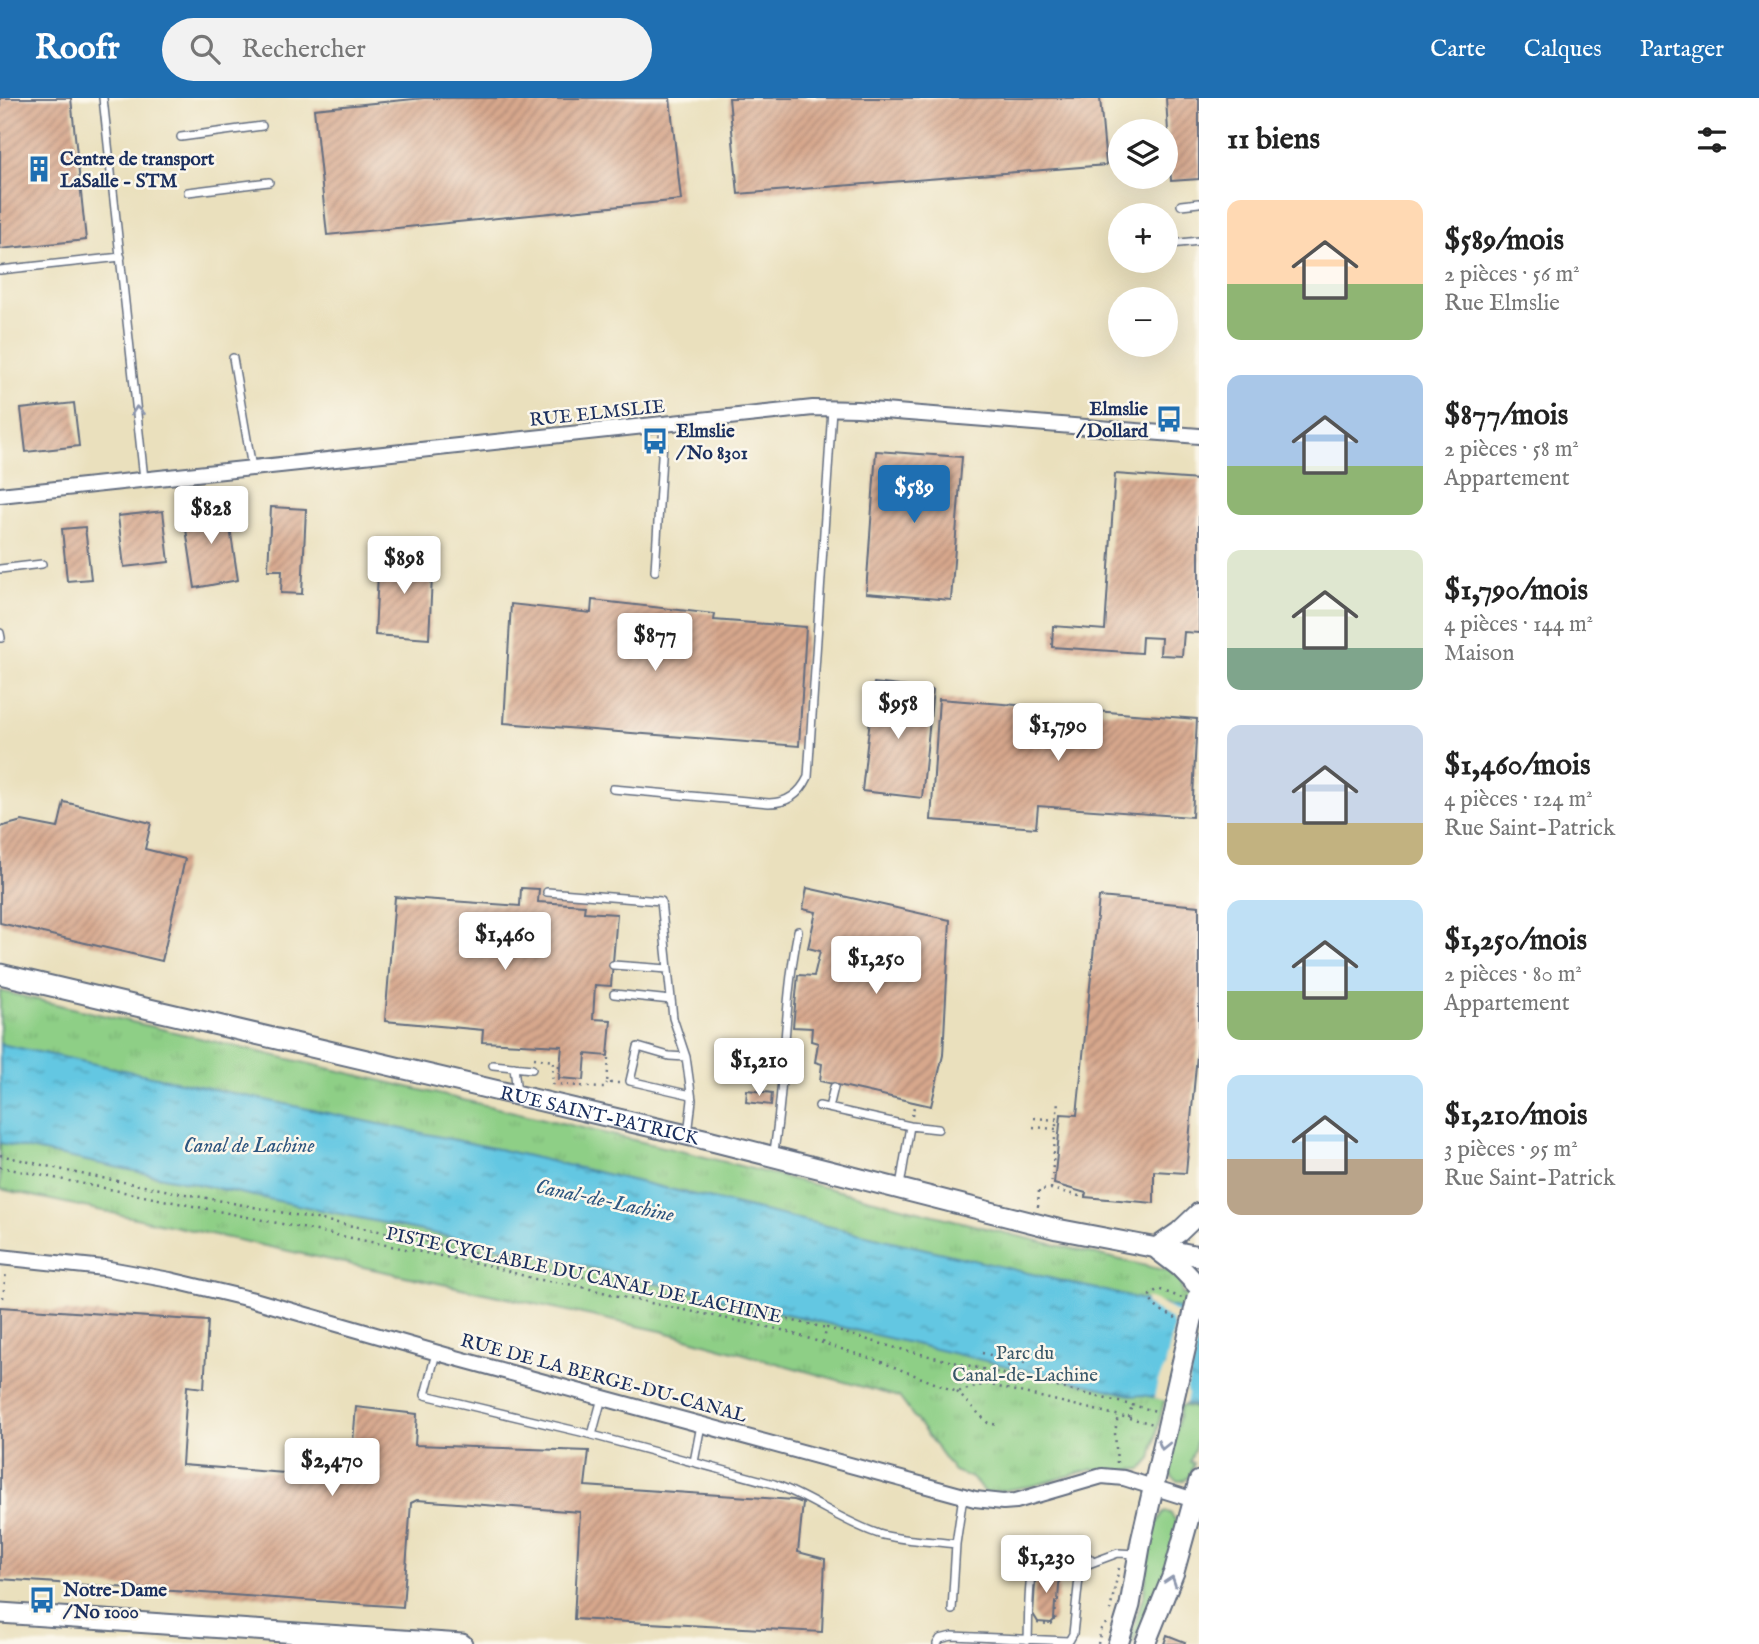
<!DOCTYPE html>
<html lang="fr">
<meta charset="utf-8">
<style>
:root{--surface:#fff;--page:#f2f2f2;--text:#222;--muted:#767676;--accent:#1f6fb2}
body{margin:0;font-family:"IM FELL English",serif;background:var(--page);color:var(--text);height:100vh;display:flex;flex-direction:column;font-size:26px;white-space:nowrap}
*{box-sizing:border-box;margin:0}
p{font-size:23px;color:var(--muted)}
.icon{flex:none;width:38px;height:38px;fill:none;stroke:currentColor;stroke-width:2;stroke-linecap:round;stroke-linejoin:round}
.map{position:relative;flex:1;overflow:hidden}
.details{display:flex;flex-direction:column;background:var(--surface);width:560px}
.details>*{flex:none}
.controls{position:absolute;left:1108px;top:21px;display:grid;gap:14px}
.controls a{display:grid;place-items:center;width:70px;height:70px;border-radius:50%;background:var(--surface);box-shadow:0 7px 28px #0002;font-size:35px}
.price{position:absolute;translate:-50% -60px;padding:0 16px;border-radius:7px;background:#fff;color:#222;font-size:23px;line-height:46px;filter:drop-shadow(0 2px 4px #0008)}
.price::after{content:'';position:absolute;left:50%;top:42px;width:21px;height:16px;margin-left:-10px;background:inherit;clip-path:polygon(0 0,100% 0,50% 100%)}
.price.selected{background:var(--accent);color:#fff}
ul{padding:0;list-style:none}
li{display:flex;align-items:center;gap:21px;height:175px;padding:0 28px}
li span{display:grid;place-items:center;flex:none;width:196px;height:140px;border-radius:14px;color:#555}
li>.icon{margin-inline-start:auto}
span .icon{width:84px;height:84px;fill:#fffc;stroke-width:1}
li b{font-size:30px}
h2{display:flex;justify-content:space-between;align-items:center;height:84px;padding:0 28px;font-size:30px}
header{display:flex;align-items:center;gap:42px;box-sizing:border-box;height:98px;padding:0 35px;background:var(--accent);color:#fff}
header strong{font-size:33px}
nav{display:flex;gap:38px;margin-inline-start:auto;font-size:24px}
.search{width:490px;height:63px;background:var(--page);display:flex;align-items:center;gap:18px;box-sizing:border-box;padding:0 24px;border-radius:38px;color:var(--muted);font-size:26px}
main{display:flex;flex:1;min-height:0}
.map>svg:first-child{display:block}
.grass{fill:#8ecf86;stroke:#547f72;stroke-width:2}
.park{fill:url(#park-tufts);stroke:#547f72;stroke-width:2}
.water{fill:url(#water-ripples);stroke:#407ba0;stroke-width:2}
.pier{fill:#eae0bd}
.building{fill:url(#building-hatch)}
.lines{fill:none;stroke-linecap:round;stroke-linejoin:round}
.lane-casing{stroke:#636d7f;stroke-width:10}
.street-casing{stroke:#636d7f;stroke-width:18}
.secondary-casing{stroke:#636d7f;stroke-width:23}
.path{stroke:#636d7f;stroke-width:2.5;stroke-dasharray:2 5;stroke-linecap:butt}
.lane{stroke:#fff;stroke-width:7}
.street{stroke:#fff;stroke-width:14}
.secondary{stroke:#fff;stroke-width:19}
.secondary-bridge-casing{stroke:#636d7f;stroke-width:23;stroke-linecap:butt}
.secondary-bridge{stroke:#fff;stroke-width:19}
.oneway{stroke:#8d97ae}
.labels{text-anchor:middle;stroke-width:5;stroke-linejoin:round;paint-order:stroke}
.poi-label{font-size:19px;font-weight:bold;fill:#1b2f5e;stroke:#fbf7ec;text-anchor:start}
.street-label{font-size:19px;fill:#1b2f5e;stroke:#fbf7ec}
.park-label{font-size:19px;fill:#385768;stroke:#fbf7ec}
.water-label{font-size:21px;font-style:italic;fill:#2d557f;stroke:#fbf7ec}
</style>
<header>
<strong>Roofr</strong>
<div class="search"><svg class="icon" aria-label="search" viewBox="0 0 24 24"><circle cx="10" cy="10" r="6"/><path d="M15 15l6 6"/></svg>Rechercher</div>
<nav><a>Carte</a><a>Calques</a><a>Partager</a></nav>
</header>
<main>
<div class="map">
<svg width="1199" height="1546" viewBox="0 0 1199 1546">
<defs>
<pattern id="park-tufts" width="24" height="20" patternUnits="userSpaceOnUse" patternTransform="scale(1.75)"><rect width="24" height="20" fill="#8ecf86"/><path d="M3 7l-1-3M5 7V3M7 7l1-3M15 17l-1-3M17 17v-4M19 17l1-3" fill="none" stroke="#7ab276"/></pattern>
<pattern id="water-ripples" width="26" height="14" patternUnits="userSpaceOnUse" patternTransform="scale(1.75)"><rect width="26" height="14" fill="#64c7e2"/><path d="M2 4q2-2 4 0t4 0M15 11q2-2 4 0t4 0" fill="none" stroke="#52a2ba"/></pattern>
<pattern id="building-hatch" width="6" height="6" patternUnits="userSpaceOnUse" patternTransform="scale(1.75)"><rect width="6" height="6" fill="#d7a78c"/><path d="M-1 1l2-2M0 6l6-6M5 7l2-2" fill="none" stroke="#ae8876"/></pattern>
</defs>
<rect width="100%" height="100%" fill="#fbf7ec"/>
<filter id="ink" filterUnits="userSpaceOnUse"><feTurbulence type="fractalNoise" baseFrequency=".0143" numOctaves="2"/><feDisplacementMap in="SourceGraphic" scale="14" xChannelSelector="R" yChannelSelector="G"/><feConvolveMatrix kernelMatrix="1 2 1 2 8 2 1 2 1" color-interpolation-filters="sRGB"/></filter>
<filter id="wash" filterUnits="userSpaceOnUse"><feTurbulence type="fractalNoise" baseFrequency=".00686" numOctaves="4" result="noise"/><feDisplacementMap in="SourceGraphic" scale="28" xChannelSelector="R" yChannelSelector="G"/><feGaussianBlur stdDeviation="1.57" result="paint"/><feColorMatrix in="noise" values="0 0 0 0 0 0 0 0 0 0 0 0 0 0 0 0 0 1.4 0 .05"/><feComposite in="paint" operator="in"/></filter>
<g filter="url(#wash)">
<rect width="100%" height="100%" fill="#eae0bd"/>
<!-- grass -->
<path class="grass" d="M1181,1307L1199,1311V1336L1190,1364L1194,1365C1191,1375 1190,1383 1178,1383L1172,1379L1169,1373Z
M1166,1414L1170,1415L1176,1423C1179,1456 1147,1516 1132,1546H1129L1144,1495L1152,1435L1162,1416Z"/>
<!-- park -->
<path class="park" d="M0,893L693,1056L1009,1136L1172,1174V1177L1181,1184L1182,1196L1199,1200V1311L1164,1303L1151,1361L1142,1371L1119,1373L1093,1371L1032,1388L986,1395L972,1380L954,1373L899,1299L661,1233L0,1091Z"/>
<!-- water -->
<path class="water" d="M0,946L507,1053L1199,1215V1309L1143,1297L1135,1298L532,1156L0,1045Z"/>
<!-- pier -->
<path class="pier" d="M1145,1199L1155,1202L1179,1216L1182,1208L1199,1212V1236L1186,1294L1188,1295L1186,1305L1183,1307L1154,1300L1158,1283L1165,1269L1174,1229L1171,1222L1147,1207Z"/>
<g id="blocks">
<!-- building -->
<path class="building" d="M0,0H71L86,142L0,151Z
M424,0H670L681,102L327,137L314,11Z
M729,0H1100L1106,67L738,96Z
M1166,0H1199V81L1171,83Z
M74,305L79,348L26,354L21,311Z
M876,353L962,359L951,502L866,495Z
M1115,376L1199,382V535L1184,534L1182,558L1160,557L1161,540L1142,539L1141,555L1052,549L1053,528L1105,532Z
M226,404L238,482L195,490L184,418Z
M271,409L306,411L302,496L281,495L282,472H268Z
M163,413L169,464L124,469L118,418Z
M85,429L91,481L67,483L62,431Z
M379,454L433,458L429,541L375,537Z
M592,502L715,516L714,522L806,529L799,648L504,625L511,506L591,515Z
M874,585L933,592L922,700L862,693Z
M939,601L1197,621L1192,719L1038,708L1036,730L931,722Z
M64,704L151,725L145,751L185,761L162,863L0,825V729L22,723L58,730Z
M521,790L539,791L538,804L585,807L584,814L617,816L611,888L595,887L593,921L611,922L608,958L586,956L584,982L559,980L562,948L482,944L483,932L385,923L395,799L520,808Z
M807,790L950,822L943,957L931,1008L820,983L822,966L815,964L818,945L811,943L812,930L793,929L798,877L814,878L820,853L808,850L816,814L803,811Z
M1099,799L1199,808V935L1186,1075L1154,1073V1105L1085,1099L1086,1095L1054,1086L1061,1016L1077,1017Z
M747,992L772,995L771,1007L746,1004Z
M0,1209L208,1223L204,1290L187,1288L182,1367L350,1380L356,1309L417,1316L415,1347L589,1353L585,1388L794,1402L803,1405L798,1454L825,1461L822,1534L574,1521L580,1414L417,1402L411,1405L403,1509L0,1481Z
M1036,1472L1060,1474L1058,1502L1055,1504L1054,1522L1051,1525L1038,1524L1033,1516Z
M1167,1537L1185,1544L1184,1546H1164Z"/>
</g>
</g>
<g filter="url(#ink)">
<use href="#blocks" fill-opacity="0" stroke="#636d7f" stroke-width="2"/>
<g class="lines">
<!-- lane casing -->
<g class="lane-casing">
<path id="lane" d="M103,0L144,381
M181,39L262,28
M188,94L269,84
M1181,107L1199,105
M1170,146L1199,143
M0,172L121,159
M233,260L252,370
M0,471L42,466
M655,473L664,326
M0,535L1,540
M613,691L769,705C788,705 800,696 808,679L832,311
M547,794L661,803L673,920L686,959
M613,867L668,871
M614,896L671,902
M493,967L532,971
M514,969L517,995
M819,1008L910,1028L900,1088
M829,1010L834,989
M910,1028L938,1031
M688,1037L692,1002L686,959L669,958L638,949L630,983L691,997
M773,1059C786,984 783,908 798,833
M436,1255L425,1297L581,1334L774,1386C810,1399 842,1424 879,1436C903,1443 931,1443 956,1446L952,1512
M592,1337L602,1300
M694,1364L701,1327
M956,1446L963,1398
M1028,1542C1029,1523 1027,1469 1038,1456C1044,1450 1050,1448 1058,1449C1073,1451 1082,1452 1092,1463
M937,1546L940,1541L952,1538L1069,1543L1073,1536L1079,1480L1083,1468L1118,1455L1136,1456"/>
</g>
<!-- street casing -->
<g class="street-casing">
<path id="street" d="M0,397L813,310L858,311L1199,338
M0,1159L104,1170L170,1182L254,1202L445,1257L975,1401L1003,1404L1016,1403L1102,1378L1124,1380L1194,1402"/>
</g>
<!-- secondary casing -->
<g class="secondary-casing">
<g id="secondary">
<path id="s1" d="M0,876L708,1042L1057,1131L1199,1158"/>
<path d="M1156,1150L1179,1134L1199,1115"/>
<path d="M1159,1153L1180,1169L1199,1189"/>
<path d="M0,1515L462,1546"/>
<path d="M1118,1546L1130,1507L1141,1443L1173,1305"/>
<path d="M1145,1546L1174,1474L1199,1383"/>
</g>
</g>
<!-- path -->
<path class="path" d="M534,960L553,963L552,986H558
M609,960L607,985H621
M559,967L558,986L600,990H604L607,985
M912,1018L915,1004
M1034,1020L1057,1022
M1033,1029L1056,1031
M0,1057L76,1075L384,1134L564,1175L827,1230
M0,1069L490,1168L535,1181L574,1187L631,1201L782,1232L879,1263L957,1294L986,1286L1154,1326
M1051,1091L1058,1002
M1038,1109L1039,1092L1051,1091L1079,1098L1080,1093
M3,1200L6,1174
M1176,1220C1166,1214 1150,1210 1150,1197L1158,1191L1182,1200
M823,1244L827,1230L896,1250L1156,1313
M982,1255L1029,1266
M1008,1269L1011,1261
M957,1294L988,1325L998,1327
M1129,1319L1132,1306
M1117,1365L1115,1335L1118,1317
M1110,1513L1120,1465
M1037,1525L1051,1526L1055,1523L1056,1503
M1098,1546L1101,1531L1108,1523"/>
<!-- lane -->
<use href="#lane" class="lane"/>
<!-- street -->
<use href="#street" class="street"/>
<!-- secondary -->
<use href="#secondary" class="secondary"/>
<!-- secondary-bridge casing -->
<g class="secondary-bridge-casing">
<path id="secondary-bridge" d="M1173,1305L1197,1200"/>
</g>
<!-- secondary-bridge -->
<use href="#secondary-bridge" class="secondary-bridge"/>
</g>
<!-- one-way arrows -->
<defs><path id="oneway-chevron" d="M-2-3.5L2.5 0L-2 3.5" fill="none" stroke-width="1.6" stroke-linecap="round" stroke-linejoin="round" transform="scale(1.75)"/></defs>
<g class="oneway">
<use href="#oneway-chevron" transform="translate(137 313) rotate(-96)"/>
<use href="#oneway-chevron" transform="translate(1163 1347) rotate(103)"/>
<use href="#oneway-chevron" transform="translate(1171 1483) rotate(-71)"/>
</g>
</g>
<!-- icons -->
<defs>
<g id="building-bare" transform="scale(2.1)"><path d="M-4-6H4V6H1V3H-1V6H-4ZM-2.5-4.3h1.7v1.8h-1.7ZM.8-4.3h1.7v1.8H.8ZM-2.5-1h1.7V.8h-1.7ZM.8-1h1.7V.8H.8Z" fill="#1f6fb2" stroke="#fbf7ec" stroke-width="2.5" paint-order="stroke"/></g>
<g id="bus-bare" transform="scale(2.1)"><path d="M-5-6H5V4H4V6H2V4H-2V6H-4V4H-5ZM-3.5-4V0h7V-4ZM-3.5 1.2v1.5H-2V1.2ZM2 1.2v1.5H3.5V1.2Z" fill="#1f6fb2" stroke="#fbf7ec" stroke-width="2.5" paint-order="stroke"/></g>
</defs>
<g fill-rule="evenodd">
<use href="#building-bare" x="39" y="71"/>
<use href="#bus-bare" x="1169" y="321"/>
<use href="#bus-bare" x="655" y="343"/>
<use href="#bus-bare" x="42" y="1502"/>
</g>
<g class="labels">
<!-- poi labels -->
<g class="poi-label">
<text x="60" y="67">Centre de transport<tspan x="60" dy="22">LaSalle - STM</tspan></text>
<text x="1148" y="317" text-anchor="end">Elmslie<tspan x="1148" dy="22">/ Dollard</tspan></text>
<text x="676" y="339">Elmslie<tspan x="676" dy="22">/ No 8301</tspan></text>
<text x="63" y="1498">Notre-Dame<tspan x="63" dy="22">/ No 1000</tspan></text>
</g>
<!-- street labels -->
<g class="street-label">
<text transform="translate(597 314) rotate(-6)" y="7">RUE ELMSLIE</text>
<text dy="7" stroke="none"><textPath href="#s1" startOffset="616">RUE SAINT-PATRICK</textPath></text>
<text transform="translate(584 1176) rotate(12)" y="7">PISTE CYCLABLE DU CANAL DE LACHINE</text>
<text transform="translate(604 1279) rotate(15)" y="7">RUE DE LA BERGE-DU-CANAL</text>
</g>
<!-- park labels -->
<g class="park-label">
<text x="1025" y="1261">Parc du<tspan x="1025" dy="22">Canal-de-Lachine</tspan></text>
</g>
<!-- water labels -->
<g class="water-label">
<text x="249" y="1054">Canal de Lachine</text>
<text transform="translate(605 1102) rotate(12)" y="7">Canal-de-Lachine</text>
</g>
</g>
</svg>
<div class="controls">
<a><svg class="icon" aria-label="layers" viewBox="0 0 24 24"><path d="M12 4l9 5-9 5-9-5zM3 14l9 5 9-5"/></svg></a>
<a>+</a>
<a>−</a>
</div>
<b class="price selected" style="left:914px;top:427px">$589</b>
<b class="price" style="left:211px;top:448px">$828</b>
<b class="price" style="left:404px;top:498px">$898</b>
<b class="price" style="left:655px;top:575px">$877</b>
<b class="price" style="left:898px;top:643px">$958</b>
<b class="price" style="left:1058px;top:665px">$1,790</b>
<b class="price" style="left:505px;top:874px">$1,460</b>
<b class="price" style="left:876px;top:898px">$1,250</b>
<b class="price" style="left:759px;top:1000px">$1,210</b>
<b class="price" style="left:332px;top:1400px">$2,470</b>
<b class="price" style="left:1046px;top:1497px">$1,230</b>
</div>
<section class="details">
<h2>11 biens<svg class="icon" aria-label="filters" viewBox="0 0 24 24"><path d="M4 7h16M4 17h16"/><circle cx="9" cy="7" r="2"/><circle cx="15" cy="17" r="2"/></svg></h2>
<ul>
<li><span style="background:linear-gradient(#ffd9b3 60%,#8fb573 0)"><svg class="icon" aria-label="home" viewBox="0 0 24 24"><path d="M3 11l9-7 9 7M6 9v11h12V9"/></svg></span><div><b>$589/mois</b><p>2 pièces · 56 m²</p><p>Rue Elmslie</p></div></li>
<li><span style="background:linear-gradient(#a9c7e8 65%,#8fb573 0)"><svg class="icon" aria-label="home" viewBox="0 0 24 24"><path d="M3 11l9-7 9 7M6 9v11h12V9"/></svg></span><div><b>$877/mois</b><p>2 pièces · 58 m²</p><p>Appartement</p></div></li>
<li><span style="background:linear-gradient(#dfe7d0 70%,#7fa58c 0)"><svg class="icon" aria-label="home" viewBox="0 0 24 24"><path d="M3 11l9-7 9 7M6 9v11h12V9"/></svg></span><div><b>$1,790/mois</b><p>4 pièces · 144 m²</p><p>Maison</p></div></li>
<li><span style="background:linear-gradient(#c9d6e8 70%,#c2b280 0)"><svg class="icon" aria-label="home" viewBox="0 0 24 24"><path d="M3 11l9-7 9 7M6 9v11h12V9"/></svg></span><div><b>$1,460/mois</b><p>4 pièces · 124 m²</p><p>Rue Saint-Patrick</p></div></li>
<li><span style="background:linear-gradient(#bfe0f5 65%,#8fb573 0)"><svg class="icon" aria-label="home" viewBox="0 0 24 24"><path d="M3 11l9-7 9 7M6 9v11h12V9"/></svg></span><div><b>$1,250/mois</b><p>2 pièces · 80 m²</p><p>Appartement</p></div></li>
<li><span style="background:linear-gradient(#bfe0f5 60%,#b9a48a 0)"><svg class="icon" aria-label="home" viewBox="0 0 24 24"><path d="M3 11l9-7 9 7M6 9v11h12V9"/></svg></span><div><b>$1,210/mois</b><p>3 pièces · 95 m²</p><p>Rue Saint-Patrick</p></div></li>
</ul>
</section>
</main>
